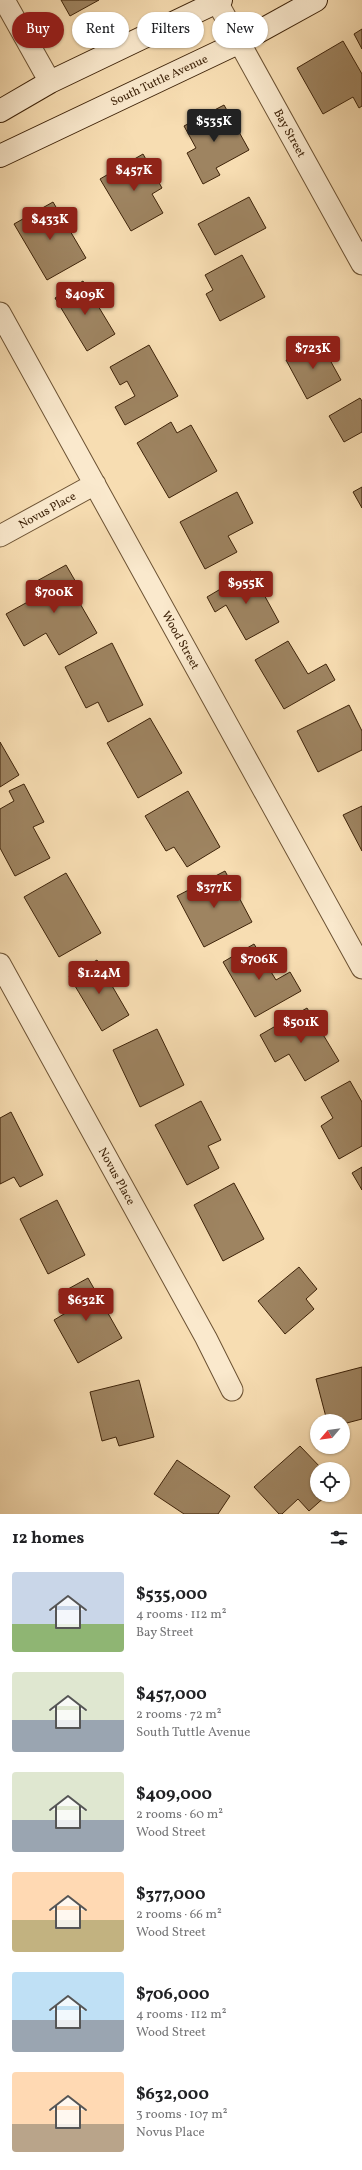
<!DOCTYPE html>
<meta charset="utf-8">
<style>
:root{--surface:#fff;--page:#f2f2f2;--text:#202124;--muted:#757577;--accent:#8f2418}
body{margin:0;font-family:Vollkorn,serif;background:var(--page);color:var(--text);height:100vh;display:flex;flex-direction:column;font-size:15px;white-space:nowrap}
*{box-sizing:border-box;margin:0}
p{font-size:13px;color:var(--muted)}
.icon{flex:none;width:22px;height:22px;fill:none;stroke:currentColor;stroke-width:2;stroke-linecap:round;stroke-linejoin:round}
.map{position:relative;height:1514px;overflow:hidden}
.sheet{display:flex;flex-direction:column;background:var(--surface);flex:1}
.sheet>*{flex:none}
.guide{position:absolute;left:12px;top:12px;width:338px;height:36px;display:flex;gap:8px}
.needle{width:26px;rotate:241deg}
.buttons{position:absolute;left:310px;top:1414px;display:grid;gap:8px}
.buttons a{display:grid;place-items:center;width:40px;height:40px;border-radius:50%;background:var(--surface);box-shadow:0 1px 3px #0004;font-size:20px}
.price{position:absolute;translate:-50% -34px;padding:0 9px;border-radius:4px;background:var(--accent);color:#fff;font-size:13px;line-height:26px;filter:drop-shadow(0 1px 2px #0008)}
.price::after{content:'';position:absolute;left:50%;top:24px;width:12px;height:9px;margin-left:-6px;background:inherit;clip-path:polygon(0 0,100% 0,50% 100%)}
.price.active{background:#222;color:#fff}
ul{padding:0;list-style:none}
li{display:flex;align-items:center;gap:12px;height:100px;padding:0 12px}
li span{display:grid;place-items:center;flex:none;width:112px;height:80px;border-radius:4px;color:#555}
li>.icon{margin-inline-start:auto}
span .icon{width:48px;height:48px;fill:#fffc;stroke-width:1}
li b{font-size:17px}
h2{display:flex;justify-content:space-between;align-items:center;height:48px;padding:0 12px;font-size:17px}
.chip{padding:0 14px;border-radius:18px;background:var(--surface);box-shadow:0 1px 3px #0004;font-size:14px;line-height:36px}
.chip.active{background:var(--accent);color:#fff}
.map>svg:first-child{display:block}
.building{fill:#9e8461;stroke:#3e2309}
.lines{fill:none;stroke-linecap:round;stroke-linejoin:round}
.street-casing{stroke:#6c5233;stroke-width:23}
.secondary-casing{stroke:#3e2309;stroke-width:24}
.street{stroke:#fae9cd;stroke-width:21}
.secondary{stroke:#fae9cd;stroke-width:22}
.labels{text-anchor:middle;stroke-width:4;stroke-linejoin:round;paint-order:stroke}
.street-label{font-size:12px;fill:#3e2309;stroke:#fae9cd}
</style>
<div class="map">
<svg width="362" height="1514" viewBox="0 0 362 1514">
<rect width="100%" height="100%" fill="#f7ddb2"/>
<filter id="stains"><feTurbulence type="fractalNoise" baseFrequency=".005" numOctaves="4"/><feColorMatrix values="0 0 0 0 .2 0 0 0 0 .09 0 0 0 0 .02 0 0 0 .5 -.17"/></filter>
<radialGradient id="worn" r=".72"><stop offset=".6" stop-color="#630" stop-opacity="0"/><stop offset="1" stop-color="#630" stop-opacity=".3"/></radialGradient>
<!-- building -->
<path class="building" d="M61,0H99L70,16Z
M362,29V49L354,34Z
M343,41L362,74V106L359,108L353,97L323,114L297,68Z
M224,105L249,150L216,168L220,175L203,184L187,153L196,148L184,126Z
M143,154L162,188L152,194L163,213L131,231L100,179Z
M249,197L266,228L215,255L198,224Z
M53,202L86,258L47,280L14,224Z
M242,255L265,297L220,321L206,294L213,290L205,275Z
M83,281L115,334L87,351L55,298Z
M320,342L341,380L307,399L286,360Z
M149,345L178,396L125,425L115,407L135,396L127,381L120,385L110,367Z
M360,398L362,401V432L344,442L329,416Z
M171,422L177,433L191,425L217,471L169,498L137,443Z
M362,487V508L353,492Z
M237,492L253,523L228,536L237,552L205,569L180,522Z
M66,565L77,584L71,588L97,633L59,655L46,633L24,646L6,614L42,594L35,582Z
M251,571L279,622L246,640L226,605L215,612L207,597Z
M288,641L308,674L326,664L335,680L284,709L255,660Z
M112,643L143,705L108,722L98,702L86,708L65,667Z
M349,705L362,731V750L318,772L297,731Z
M150,718L182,773L138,798L107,743Z
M0,742L19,775L0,787Z
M24,784L44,822L33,827L50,858L15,876L0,848V809L14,801L9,791Z
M188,791L220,847L187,867L174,847L166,851L145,816Z
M362,806V851L343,815Z
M225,871L252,922L204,947L177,896Z
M66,873L101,933L59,957L24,897Z
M254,944L276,980L290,972L301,991L255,1017L223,962Z
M97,960L129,1015L102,1031L69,976Z
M307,1008L339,1061L305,1081L289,1054L275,1062L260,1035Z
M157,1029L184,1085L140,1107L113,1050Z
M350,1081L362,1102V1146L339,1159L321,1126L333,1118L321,1097Z
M201,1101L221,1140L208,1146L219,1168L187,1185L155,1125Z
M11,1112L43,1175L20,1187L14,1177L0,1184V1118Z
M362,1167V1190L352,1173Z
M234,1183L264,1239L223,1261L194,1205Z
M57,1200L85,1255L48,1274L20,1219Z
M299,1267L317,1289L306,1299L314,1309L285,1334L258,1301Z
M88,1278L122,1338L78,1363L54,1320L69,1311L59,1294Z
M362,1367V1419L343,1424V1421H327L316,1379Z
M139,1380L154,1437L119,1446L116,1437L102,1441L90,1392Z
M300,1446L322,1469H317V1495H327L309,1511L298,1499L282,1514H279L254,1487Z
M177,1460L230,1496L218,1514H184L154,1494Z"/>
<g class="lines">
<!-- street casing -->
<g class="street-casing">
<path id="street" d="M4,0L50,82
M217,2L362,264
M0,313L362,968
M0,536L95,484
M0,964L206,1338L232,1390"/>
</g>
<!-- secondary casing -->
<g class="secondary-casing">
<path id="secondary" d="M0,111L50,82L221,0
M0,156L240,42L316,0"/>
</g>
<!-- street -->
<use href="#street" class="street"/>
<!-- secondary -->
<use href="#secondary" class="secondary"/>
</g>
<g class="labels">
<!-- street labels -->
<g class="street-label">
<text transform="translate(159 80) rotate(-25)" y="4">South Tuttle Avenue</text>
<text transform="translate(290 133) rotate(61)" y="4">Bay Street</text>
<text transform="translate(47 510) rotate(-29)" y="4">Novus Place</text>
<text transform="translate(181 640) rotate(61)" y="4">Wood Street</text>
<text transform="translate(117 1176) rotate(61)" y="4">Novus Place</text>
</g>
</g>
<rect width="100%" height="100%" filter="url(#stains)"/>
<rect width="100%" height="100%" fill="url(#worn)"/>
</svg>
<div class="buttons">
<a><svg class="needle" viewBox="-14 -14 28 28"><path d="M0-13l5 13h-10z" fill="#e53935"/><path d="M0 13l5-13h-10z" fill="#757577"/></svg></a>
<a><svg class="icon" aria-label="locate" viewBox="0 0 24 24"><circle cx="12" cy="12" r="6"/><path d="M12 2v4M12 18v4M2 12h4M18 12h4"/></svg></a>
</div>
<b class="price active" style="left:214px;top:143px">$535K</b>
<b class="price" style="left:134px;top:192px">$457K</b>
<b class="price" style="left:50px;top:241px">$433K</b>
<b class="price" style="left:85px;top:316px">$409K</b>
<b class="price" style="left:313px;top:370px">$723K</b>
<b class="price" style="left:246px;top:605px">$955K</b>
<b class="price" style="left:54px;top:614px">$700K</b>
<b class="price" style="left:214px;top:909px">$377K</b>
<b class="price" style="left:259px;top:981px">$706K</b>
<b class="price" style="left:99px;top:995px">$1.24M</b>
<b class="price" style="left:301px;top:1044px">$501K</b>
<b class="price" style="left:86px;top:1322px">$632K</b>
<div class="guide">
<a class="chip active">Buy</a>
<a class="chip">Rent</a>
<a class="chip">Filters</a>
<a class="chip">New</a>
</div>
</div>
<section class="sheet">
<h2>12 homes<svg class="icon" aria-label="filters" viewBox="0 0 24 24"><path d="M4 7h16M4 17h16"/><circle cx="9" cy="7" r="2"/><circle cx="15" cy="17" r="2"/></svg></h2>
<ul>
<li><span style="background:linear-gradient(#c9d6e8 65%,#8fb573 0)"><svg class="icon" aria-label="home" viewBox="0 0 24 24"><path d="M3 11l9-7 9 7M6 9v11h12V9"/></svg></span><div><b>$535,000</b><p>4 rooms · 112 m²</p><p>Bay Street</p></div></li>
<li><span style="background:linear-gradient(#dfe7d0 60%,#9aa5b1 0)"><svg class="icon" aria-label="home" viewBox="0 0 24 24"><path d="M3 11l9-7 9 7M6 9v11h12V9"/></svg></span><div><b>$457,000</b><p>2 rooms · 72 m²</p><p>South Tuttle Avenue</p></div></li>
<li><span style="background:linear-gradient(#dfe7d0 60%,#9aa5b1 0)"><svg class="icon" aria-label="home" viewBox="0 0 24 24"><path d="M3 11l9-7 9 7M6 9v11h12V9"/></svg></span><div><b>$409,000</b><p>2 rooms · 60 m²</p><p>Wood Street</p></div></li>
<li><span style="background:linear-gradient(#ffd9b3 60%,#c2b280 0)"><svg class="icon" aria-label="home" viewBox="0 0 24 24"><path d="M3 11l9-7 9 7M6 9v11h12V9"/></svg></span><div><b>$377,000</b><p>2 rooms · 66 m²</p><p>Wood Street</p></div></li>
<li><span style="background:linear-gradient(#bfe0f5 60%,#9aa5b1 0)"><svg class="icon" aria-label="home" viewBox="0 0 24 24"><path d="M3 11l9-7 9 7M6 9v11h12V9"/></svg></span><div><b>$706,000</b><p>4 rooms · 112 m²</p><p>Wood Street</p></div></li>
<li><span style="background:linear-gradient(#ffd9b3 65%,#b9a48a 0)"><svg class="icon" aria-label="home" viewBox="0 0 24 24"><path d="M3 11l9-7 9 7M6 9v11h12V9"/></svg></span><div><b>$632,000</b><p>3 rooms · 107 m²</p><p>Novus Place</p></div></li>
</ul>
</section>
